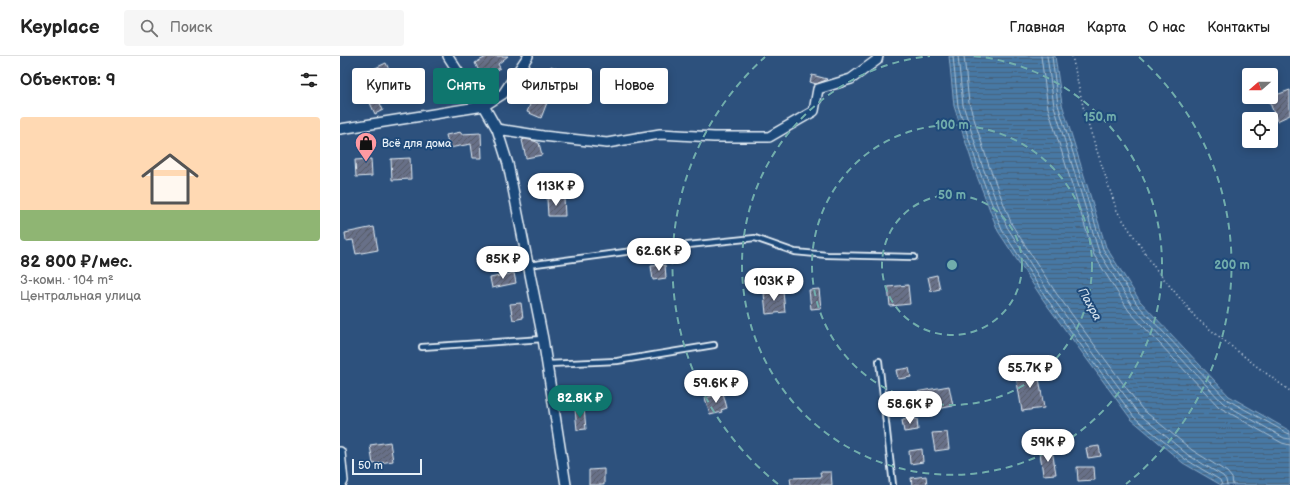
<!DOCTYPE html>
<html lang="ru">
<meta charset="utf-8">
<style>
:root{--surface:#fff;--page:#f6f6f6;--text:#222;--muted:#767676;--line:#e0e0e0;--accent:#0f766e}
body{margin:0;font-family:"Balsamiq Sans",sans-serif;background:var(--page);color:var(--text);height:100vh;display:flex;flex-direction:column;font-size:15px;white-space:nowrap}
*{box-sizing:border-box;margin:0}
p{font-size:13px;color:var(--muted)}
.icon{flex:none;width:22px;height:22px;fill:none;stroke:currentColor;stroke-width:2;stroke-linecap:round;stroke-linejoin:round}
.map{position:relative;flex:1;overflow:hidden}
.side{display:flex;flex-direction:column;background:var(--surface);width:340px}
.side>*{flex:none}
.top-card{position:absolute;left:12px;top:12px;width:380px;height:36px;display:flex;gap:8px}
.needle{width:26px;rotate:250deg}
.tools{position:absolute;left:902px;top:12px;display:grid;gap:8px}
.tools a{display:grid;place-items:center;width:36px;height:36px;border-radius:4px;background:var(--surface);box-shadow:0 2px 10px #0003;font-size:20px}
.scale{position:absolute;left:12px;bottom:10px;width:70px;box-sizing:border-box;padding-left:4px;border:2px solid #e8f1f8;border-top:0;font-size:11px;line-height:14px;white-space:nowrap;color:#e8f1f8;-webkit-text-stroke:3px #1f4a7a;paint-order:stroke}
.price{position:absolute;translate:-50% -34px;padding:0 9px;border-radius:14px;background:#fff;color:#222;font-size:13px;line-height:26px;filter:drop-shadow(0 1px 2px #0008)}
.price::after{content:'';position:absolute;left:50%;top:24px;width:12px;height:9px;margin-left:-6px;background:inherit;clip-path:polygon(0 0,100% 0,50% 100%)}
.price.current{background:var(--accent);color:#fff}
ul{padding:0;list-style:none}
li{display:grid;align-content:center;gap:8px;height:212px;padding:0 20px}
li span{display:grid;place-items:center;height:124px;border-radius:4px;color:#555}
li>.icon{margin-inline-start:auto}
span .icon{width:72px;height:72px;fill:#fffc;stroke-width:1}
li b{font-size:17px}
h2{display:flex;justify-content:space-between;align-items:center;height:48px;padding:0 20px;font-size:17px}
.pill{padding:0 14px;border-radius:4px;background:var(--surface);box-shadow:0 2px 10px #0003;font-size:14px;line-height:36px}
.pill.current{background:var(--accent);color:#fff}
header{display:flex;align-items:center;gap:24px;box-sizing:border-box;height:56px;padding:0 20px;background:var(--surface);border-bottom:1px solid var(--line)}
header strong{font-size:19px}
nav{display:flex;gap:22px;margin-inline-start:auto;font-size:14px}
.search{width:280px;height:36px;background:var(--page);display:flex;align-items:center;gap:10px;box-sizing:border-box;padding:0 14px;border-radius:4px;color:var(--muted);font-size:15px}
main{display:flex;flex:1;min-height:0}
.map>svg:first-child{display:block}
.water{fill:url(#water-rules);stroke:#87a8c6}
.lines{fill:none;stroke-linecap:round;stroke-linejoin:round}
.shore{stroke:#a8c1d6;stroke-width:1}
.building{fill:url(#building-hatch);stroke:#e8f1f8}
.lane-casing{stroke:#e8f1f8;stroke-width:8}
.street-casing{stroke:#e8f1f8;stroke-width:12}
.path{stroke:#e8f1f8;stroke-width:1.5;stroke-dasharray:1 3;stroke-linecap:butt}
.lane{stroke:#1f4a7a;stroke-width:4.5}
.street{stroke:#1f4a7a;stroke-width:9}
.ring{fill:none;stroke:#71adac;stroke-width:2;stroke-dasharray:7 5}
.labels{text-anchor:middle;stroke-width:4;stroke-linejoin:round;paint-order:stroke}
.poi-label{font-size:11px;fill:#e8f1f8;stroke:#1f4a7a;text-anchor:start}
.water-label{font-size:12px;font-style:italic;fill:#d0dfeb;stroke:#1f4a7a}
.centre{fill:#71adac;stroke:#1f4a7a;stroke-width:2}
.ring-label{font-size:12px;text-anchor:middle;font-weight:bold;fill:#71adac;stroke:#1f4a7a;stroke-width:4;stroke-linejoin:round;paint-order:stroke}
</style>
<header>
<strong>Keyplace</strong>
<div class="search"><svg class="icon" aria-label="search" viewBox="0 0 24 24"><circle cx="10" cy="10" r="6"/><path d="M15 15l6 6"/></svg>Поиск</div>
<nav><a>Главная</a><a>Карта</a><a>О нас</a><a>Контакты</a></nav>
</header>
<main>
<section class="side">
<h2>Объектов: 9<svg class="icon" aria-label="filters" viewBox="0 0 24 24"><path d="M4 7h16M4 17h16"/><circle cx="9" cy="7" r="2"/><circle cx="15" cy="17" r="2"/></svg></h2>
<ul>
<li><span style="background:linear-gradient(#ffd9b3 75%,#8fb573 0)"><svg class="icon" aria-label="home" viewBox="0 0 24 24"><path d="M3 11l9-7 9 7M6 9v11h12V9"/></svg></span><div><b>82 800 ₽/мес.</b><p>3-комн. · 104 m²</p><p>Центральная улица</p></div></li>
</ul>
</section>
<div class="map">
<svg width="950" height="429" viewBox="0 0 950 429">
<defs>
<pattern id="water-rules" width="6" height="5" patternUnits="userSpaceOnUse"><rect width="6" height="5" fill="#4778a4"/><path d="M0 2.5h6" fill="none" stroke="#47627c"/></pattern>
<pattern id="building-hatch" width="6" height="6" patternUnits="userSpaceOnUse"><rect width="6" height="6" fill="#676f88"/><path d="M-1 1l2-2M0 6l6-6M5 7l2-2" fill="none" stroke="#555a66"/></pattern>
</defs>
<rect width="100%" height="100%" fill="#2d517d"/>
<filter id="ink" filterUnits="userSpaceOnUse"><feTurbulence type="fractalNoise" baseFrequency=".025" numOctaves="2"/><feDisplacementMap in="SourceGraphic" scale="8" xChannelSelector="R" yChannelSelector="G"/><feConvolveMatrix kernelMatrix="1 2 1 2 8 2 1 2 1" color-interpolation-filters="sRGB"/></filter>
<g filter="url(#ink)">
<!-- water -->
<path class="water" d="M609,0H715L722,48L766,191L800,245L889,340L950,375V429H881L843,407L791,363L704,245L658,175L635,115L614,50Z"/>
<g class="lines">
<!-- shore -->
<path class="shore" d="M613,0L618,50L639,114L662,174L707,243L794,361L845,403L880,424L882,429
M618,0L623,49L643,112L667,171L711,240L798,357L848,399L883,420L886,424L887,429
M624,0L629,47L649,110L672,169L716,237L802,353L852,394L887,416L892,422L893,429
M701,0L708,52L754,199L789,255L879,351L942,387L950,389
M707,0L714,50L759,196L793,251L883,347L944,382L950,383
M712,0L718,49L763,193L797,248L886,343L947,377L950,378"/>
</g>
<!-- building -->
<path class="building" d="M148,0H168L158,8L160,12L142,21L135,7Z
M46,7L59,36L39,45L43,54L35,58L18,20Z
M211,10L220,14L212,31L203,27Z
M472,19L487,23L486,24L476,28L470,26Z
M950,34V59L937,65L928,42Z
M194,39L208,44L201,62L187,56Z
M121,76V78L141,77L142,102H133L131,88L109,92L106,79Z
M185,83L194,85L199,87L202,99L186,102L182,84Z
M70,102L71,123L52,124L51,103Z
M31,103L32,120L16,121L15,104Z
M224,142L225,160H208L207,143Z
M34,171L38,194L16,198L13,184L6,185L5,177Z
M325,209L326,222L313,224L311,210Z
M174,217L176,227L152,232L150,222Z
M597,219L600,233L591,235L588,221Z
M568,229L570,248L550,250L548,231Z
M479,233L481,252L471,253L469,234Z
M443,235L445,256L426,258L424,237Z
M181,247L183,262L173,264L170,248Z
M697,310L704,352L682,355L675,314Z
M569,312L571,321L558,323L556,314Z
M609,330L613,350L586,355L584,346L561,351L559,339Z
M383,337L387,352L381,354L382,356L370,359L365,342Z
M244,352L246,373L237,374L235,353Z
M577,363L578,374L564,376L562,364Z
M607,376L609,393L595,395L592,377Z
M50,386L53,405L33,408L30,389Z
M759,390L761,400L748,402L746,392Z
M582,393L583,406L570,408L569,395Z
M712,394L716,418L703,419L700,396Z
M737,411H754L755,424L738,425Z
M264,413V429H249V414Z
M480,416H491L492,429H451L450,422L481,421Z
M586,420L587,429H572L571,422Z"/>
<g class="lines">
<!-- lane casing -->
<g class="lane-casing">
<path id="lane" d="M188,209L300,194L415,182L455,196L487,199L574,201
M82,291L203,283
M539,305L553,429
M208,308L277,305L374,289"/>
</g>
<!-- street casing -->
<g class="street-casing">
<path id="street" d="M108,0L122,22L144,50L157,73L168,108L203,283L226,429
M0,73L144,50L163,38L188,0
M157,73L203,80L267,87L320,78L374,81H429L474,55L478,33L511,23L537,4L538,0
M0,396L3,425L1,429"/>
</g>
<!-- path -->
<path class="path" d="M732,0L745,59L777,155L815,212L857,263L915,309L950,335"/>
<!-- lane -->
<use href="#lane" class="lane"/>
<!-- street -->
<use href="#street" class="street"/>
</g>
</g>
<!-- distance rings -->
<g class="ring">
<circle cx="612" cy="209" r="70"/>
<circle cx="612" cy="209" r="140"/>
<path d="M634 0A210 210 0 1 1 590 0"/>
<path d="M438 428A280 280 0 0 1 425 1M799 1A280 280 0 0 1 786 428"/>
</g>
<!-- icons -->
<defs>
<g id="shop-pin" transform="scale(1.15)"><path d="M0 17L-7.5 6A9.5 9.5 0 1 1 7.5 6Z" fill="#ff9aa2" stroke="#1f4a7a"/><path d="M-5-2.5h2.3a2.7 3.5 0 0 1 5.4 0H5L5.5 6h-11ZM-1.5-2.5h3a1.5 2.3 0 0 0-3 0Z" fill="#111"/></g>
</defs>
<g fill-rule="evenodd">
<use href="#shop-pin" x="26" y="87"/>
</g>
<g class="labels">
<!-- poi labels -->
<g class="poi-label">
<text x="42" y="91">Всё для дома</text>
</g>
<!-- water labels -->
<g class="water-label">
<text transform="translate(750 248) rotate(61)" y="4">Пахра</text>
</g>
</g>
<circle cx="612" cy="209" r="6" class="centre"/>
<g class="ring-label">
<text x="760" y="65">150 m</text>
<text x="612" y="73">100 m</text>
<text x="612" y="143">50 m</text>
<text x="892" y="213">200 m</text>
</g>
</svg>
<div class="tools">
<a><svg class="needle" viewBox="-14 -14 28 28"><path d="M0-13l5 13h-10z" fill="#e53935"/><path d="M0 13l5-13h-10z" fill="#767676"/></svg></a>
<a><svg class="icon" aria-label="locate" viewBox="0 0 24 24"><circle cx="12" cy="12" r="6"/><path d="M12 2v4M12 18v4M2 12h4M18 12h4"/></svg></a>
</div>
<div class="scale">50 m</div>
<b class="price" style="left:216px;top:151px">113K ₽</b>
<b class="price" style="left:319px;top:216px">62.6K ₽</b>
<b class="price" style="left:163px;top:224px">85K ₽</b>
<b class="price" style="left:434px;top:246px">103K ₽</b>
<b class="price" style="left:690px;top:333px">55.7K ₽</b>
<b class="price" style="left:376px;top:348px">59.6K ₽</b>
<b class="price current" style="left:240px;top:363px">82.8K ₽</b>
<b class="price" style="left:570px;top:369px">58.6K ₽</b>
<b class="price" style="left:708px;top:407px">59K ₽</b>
<div class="top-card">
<a class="pill">Купить</a>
<a class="pill current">Снять</a>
<a class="pill">Фильтры</a>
<a class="pill">Новое</a>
</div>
</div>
</main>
